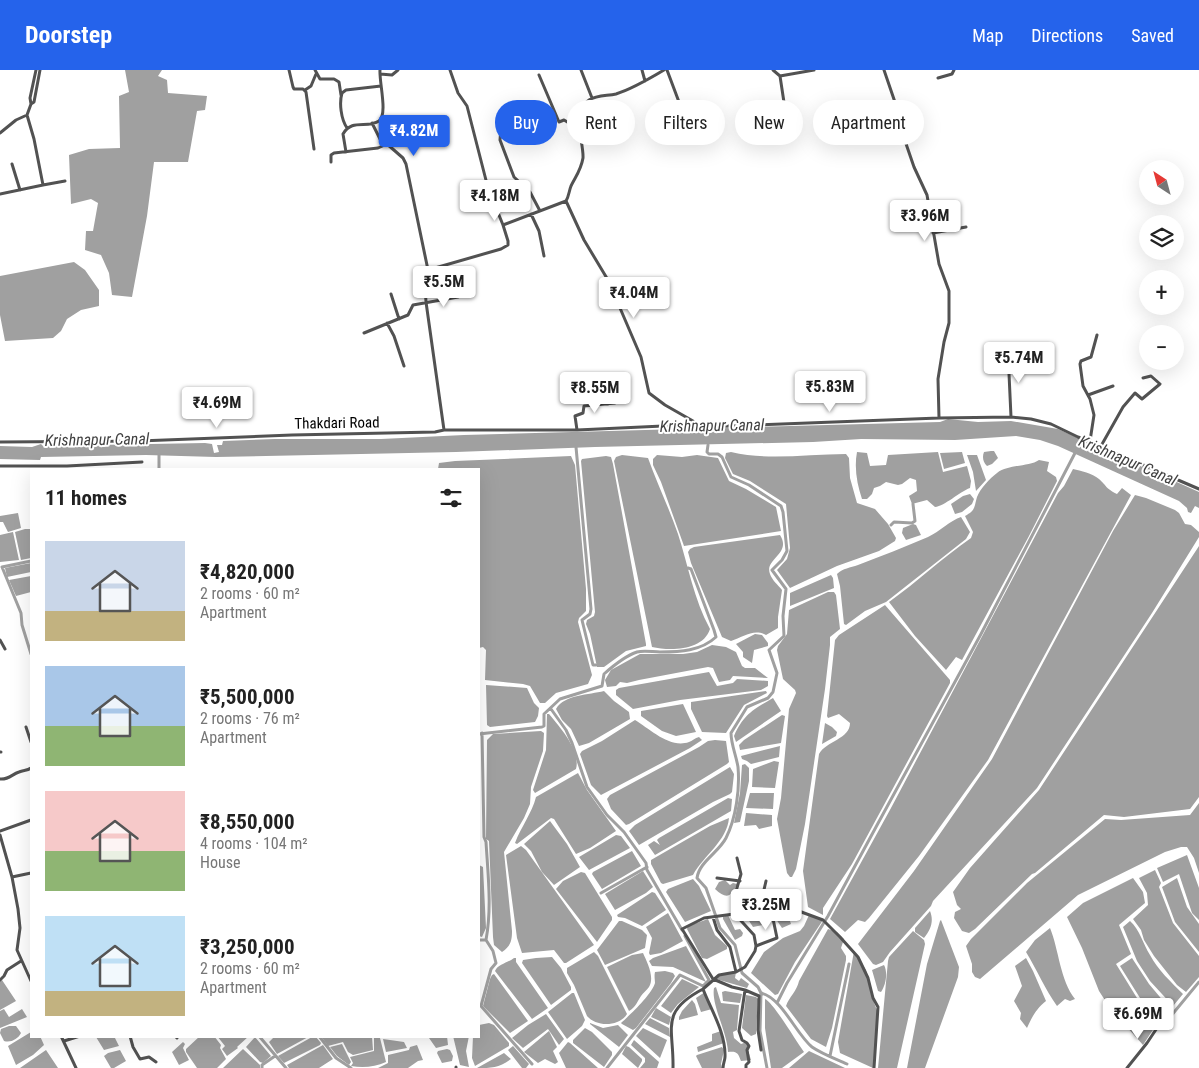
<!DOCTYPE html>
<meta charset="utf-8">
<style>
:root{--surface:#fff;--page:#f2f2f2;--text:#222;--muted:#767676;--accent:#2563eb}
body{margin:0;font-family:"Roboto Condensed",sans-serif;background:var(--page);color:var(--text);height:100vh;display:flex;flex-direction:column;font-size:19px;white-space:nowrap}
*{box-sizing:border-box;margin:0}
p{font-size:16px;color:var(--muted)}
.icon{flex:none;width:28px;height:28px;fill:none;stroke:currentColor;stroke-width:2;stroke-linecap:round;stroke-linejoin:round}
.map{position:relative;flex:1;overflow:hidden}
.drawer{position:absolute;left:30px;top:398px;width:450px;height:570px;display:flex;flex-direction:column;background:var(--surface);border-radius:0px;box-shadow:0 5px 20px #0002}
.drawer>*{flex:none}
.banner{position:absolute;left:495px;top:30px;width:475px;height:45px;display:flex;gap:10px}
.needle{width:32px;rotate:324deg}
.tools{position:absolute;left:1139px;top:90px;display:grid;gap:10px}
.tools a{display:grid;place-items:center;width:45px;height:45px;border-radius:50%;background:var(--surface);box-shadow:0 5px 20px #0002;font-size:25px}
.price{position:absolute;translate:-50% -42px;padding:0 11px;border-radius:5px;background:#fff;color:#222;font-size:16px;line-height:32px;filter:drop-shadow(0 1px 2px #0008)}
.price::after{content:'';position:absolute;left:50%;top:30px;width:15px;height:11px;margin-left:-8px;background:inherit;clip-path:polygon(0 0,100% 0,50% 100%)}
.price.on{background:var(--accent);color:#fff}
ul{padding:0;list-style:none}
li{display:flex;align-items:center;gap:15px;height:125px;padding:0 15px}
li span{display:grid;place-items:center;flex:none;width:140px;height:100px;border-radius:0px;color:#555}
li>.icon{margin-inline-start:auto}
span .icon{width:60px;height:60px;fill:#fffc;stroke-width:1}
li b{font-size:21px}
h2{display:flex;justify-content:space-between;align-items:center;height:60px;padding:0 15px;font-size:21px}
.chip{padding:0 18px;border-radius:22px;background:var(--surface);box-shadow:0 5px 20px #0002;font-size:18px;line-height:45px}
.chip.on{background:var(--accent);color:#fff}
header{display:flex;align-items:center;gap:30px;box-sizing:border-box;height:70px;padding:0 25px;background:var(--accent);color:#fff}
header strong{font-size:24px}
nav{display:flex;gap:28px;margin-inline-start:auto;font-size:18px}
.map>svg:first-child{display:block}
.water{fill:#a0a0a0}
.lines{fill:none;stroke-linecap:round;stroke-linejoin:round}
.canal{stroke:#a0a0a0;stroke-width:3}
.minor{stroke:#525252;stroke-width:3}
.labels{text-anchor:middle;stroke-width:4;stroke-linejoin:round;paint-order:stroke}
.street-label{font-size:15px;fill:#000;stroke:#fff}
.water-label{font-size:16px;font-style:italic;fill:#414141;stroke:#fff}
</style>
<header>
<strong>Doorstep</strong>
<nav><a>Map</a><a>Directions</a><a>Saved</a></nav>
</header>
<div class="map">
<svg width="1199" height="998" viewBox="0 0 1199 998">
<rect width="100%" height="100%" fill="#fff"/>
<!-- water -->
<path class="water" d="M125,0H162L158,6L167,10L168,23L207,26L205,40L197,41L188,92H154L147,146L132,227L112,225L109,203L101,185L85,180L86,161H93L98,133L91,129L71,134L69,85L89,79L120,78L119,26L129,22Z
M74,192L85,200L99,220V236L81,240L67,249L61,261L53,268L5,271L0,245V206Z
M948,349L978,352L1011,351L1058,359L1199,422V438L1195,436L1191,443L1188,442L1187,438L1179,431L1058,376L1040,370L1016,366L955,370L861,369L813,372L595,377L456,382L216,387L146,385L41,387L40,390L0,389V376L32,377L41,374L43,376L205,373L212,374L214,383L219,382L217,375H222L223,371L275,369H381L464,365L940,352Z
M991,381H994L998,388L992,394L987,396C983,392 982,387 984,382Z
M731,382C768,391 807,384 846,384L849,388L850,408L857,433L875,439L888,454L896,468L895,471L879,481L837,496L790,518L777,500L787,489L790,478L786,434L750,411L733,404L725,388L726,383Z
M857,382L867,383L870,396L886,395L888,385L938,382L943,402L967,396L971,411L970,418C959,422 945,436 935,437L927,430L912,434L909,426L917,421L916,410L910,408L902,414L898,415L886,412L880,416L874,418L872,424L867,429H862C857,414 854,398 857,382Z
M962,382L965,393L944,399L940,383Z
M622,385L648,388C657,413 669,438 678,464C688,495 694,530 710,559C703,581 670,581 652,577L614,391L616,387Z
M657,385L682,387L697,385L718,388L729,411L746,419L776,437L781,461L684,476L661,412L653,395V389Z
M967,385H977L986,410L976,421L973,402Z
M571,386L575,395L586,519V541L579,548L578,552L592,605L588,614L556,623L545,633H540L530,616L523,614L485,610L486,580L483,577L479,578V399H438L439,393L455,391Z
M606,386L611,387L613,394L646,574V576L626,581L604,597H597L590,564L586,554L587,550L594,546L595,542L581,391L582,389Z
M1039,390L1049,392L1047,401L1056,407L1057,411L1029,466L962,590L956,587L946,600L915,566L889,532C917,512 942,488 971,468L973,462L965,446C976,440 974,437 977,427C980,419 990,408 997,403C1009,394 1029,397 1039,390Z
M1073,399C1081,401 1092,403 1099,409C1107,416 1105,418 1117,424L1122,418L1131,425L988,690L919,786L869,848L865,852L858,850L845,862L830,849L891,738L1058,423L1064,416Z
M970,424L974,429L972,434L962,442L955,444L951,434L963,426Z
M1135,425L1146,428L1175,440L1179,443L1185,454L1191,455L1199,462V467L1152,543L1037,718L933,831L931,836L890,882L883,892L876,895L873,894L858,874L914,801L992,689L1113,461Z
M18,443L21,458L8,462L3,452H0V446Z
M961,447L970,462L966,469L886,532L865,541L846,555L844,554L840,516L837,504C843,498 850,498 858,495C881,486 905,477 928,467C939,462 951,450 961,447Z
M913,454L916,455L921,465L906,470L902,463L903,458Z
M25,459H31V488L21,490L15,462Z
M13,462L19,490L0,492V465Z
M780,465C792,484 764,489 770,504C772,510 778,515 782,520L778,547V558L766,565C754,558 743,567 731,571L722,567L691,493L688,482L690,479L694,477Z
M1199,476V727L1190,739L1124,747L1104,745L1035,803L1032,804L975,859L969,863L962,861L954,848L955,842L961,839L957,835L953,822L970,798L1039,720Z
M31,493V502L7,507L5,498Z
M831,505L833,508L834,518L790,536V523Z
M31,506V522L16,526L9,510Z
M828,522H834L836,525L840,559L830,567V575L825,619L805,754L796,799L792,807H790L787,803L777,749L781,728L789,639L796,623L795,620L783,609L777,580L778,576L787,564L789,540Z
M885,535L950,610V613L852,794L823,838V845L808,837L803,801L819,684C826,671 850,669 850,653L839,644L828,648L827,646L835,570L839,565Z
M755,564L762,565L768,573V576L754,580L752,593L743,587V582L736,574Z
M712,575L726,577L736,582L742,596L745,598H755L768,608L733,606L730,610L719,612L713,598L708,597L639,610L627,613L620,612L616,616L607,617L605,610L611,600L640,584H683L697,582Z
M709,602L717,616L733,613L737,609L768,611V616L761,620L680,630L633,639L616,625V620L619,618Z
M486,615L527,618L534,633L539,638L538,646L535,652L490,657L487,655Z
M604,621L614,631L629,642L630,649L589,673L579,676L571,659L562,650L556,639C565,624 589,625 604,621Z
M766,621L767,623L744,635L726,663L702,662L691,639V632Z
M773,628L781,641L736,672L734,666C744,644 753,640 773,628Z
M683,634L696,662L676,666L662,661L641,646V641Z
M547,644H549C560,657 581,681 576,699L535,723L533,720L546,680Z
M782,645L785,646L781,673L740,680L739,675L744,670Z
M635,650C650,659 670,679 689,672C692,671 695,668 699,667L702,670L690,678L601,725L591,715L580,684L582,681L602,671Z
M825,653L832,657L837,662L836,666L822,674Z
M541,661L544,663L543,681L531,717L530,734L524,748L504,782L512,861C512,870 511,876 502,882L494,875L493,867L489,771L486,769L487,670L493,664Z
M715,670L726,671L729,692L727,694L629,754L626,755L611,739L607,729L610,725L699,677L708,671Z
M780,676L779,687L751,694L747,691L742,689L741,686Z
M774,691L779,692L775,718L752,717L753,699Z
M745,694L749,698V711L740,752L734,753L740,723L742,695Z
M730,697L734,704L732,722L730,724L713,732L639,775L629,761L635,755Z
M578,703L587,720L616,761L590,778L576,784L554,749L551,748L517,774L515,773C521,757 532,743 536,727Z
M750,723H774L773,739L746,738Z
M728,728L732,729L731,741L655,785L648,775L654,771L660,775L657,770L659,768Z
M1199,733V803L1194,788L1187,777H1181L1165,782L1078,825L980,909L975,907L972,902V894L966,876L971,869L1027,813L1105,749L1121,750L1190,745Z
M746,743L772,745V756L759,759L756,755L744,756Z
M729,748C727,771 704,785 693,805L663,814L661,813L651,794V790L710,756Z
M550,751L567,774L580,797L554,815L542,802L531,781L524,774Z
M616,765L621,766L630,778L589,800L579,787Z
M521,776L526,780L594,875L566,893H564L554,880L522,883L517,868L506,785Z
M632,781L641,796L602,819L592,804L593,802Z
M1187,785L1199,818V850L1192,843L1179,804L1163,812L1157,798Z
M479,795L483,797L486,858L482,867L479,866Z
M1155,800L1161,813L1159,817L1173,853L1199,886V907L1186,922L1177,915L1154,886L1144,870L1141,860L1133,849L1148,835L1147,823L1139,808Z
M643,801L653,817L646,823L615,840L605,824Z
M581,802L585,803L612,847V850L597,872L556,819L563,811Z
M1133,808L1143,822L1145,833L1119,855L1131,884L1116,894L1137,928L1158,952L1143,975L1110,938L1099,921L1082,878L1067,847L1083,833Z
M1177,808L1187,837L1199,854V882L1175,852L1162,817Z
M693,809L699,816L711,841L685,852L666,822L668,819Z
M725,810L730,815L733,813L737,814C731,828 726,829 715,819L719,812Z
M652,822L655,823L666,840L642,856L625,848L618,847L617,845Z
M758,826L762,827C767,834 773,842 772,851L768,854L753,857L738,834L741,832Z
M797,839L801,840L802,844L789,848L791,854L782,858L776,849L777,844Z
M930,841C934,851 931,859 924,868L915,862V858Z
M668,843L683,871L661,883L650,885L649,883L652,868L646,857Z
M728,845L735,860L740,859L743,863L742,866L735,870L723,849V847Z
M809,845L823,850L795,892L778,924L775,925L751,903L764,882L783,868L800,861L804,856Z
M708,849L715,865L727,876V879L707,889L702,888L687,859L688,856Z
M941,850L959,897L958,907L925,998H907L927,894L940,851Z
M619,851H622L642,860L647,865L645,878L605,895L597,880Z
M1130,851C1140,860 1143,874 1150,885C1158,900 1171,912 1183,924L1173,936L1150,911L1137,891L1123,857Z
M1050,858C1059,880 1060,910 1075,929L1070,931L1065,929L1057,936C1045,919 1037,900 1026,882L1035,870Z
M828,859L837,862L844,869L841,878L846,886V890L832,958L826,977L811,969L786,936C789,927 797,921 799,911Z
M913,861L924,870L925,874L897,998H878L888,891L889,887Z
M686,876L706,912L673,897L652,896L649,891L653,888Z
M854,881L866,900L873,930L878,943L873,998L840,983L838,972Z
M594,882L598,886L627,944C619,957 596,957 587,946L574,915L567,903V898Z
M643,883C647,892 655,907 649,917C647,920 643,923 641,926C637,932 636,937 629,941L607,897L632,885Z
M552,887L561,898L571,917V920L551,935L522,893L523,890L536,888Z
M514,888H516V892L548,938L532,949L495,901C498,894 508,893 514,888Z
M1026,888L1033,901L1046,931C1036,939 1032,947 1027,958L1020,949L1021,943L1014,931L1022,916L1015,896Z
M1132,888L1149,914L1170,939L1161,950L1140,928L1120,896Z
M884,895C888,902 886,915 881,922L878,921L872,900Z
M665,901L673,903L675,906L671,913L636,958L633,960L622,954L621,953C630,945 652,924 655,913C655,910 654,906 655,902Z
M736,902L735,908L739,911L741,908L749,914L747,918L716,909L718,906Z
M494,904L528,951L510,963L483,936L490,909L492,905Z
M682,909L699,917L678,934L671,943L661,936Z
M2,910L16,931L0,940V911Z
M716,917L721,933L739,935L737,960L733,962L734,968L741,974L744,973L750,975L747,977L751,990L741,991C738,983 737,981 728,982C727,961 711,935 714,918Z
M725,921L742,924L740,933L723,931L722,922Z
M705,922L712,939L701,942L696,928Z
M572,923H574L585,950L582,956L567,969L548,942Z
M746,925L756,927L758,929L756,964L751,966L742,958Z
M765,929C773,932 796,971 804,982L782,998H771L765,958Z
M692,930L695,934L698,945L679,950V947L682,941Z
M656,938L671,947L669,955L651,947Z
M4,939L9,947L22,939L27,947L0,958V941Z
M546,944L564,969L559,975L548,959L523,978L512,968L528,955Z
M650,948L669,958L670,967L645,954Z
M489,953L494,955L509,973V976L475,996L472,988L473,966H479V955Z
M590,953L603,958L618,955L628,965L619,977L590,954Z
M9,956H16L21,963C18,969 11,973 4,971L0,963L1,959Z
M585,958L592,962L612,982V985L604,997L573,973V970Z
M643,958L667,970L660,988L636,966Z
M549,961L557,977L553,981L558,992L555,994L545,989L538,993L524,982Z
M721,961L724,973L698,982L697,977L712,971V964Z
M31,962V966H40L44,975L33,985L16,995L8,976Z
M97,966H114L119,976L104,980L96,967Z
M200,966H214L221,975L220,978L226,989L217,998H197L186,982V979Z
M217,966H249L237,977L238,978L227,986L222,979L225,976Z
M275,966H310L277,984L269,972Z
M321,966H370L372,967L373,980L353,985L348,982L343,972L328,976Z
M374,966L380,968L386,992C375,997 363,998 351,996L353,993L350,987L374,981Z
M431,966H447L448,975L436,978L429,968Z
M453,966H469L466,981L469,997L460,995Z
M255,967L271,986L263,993L260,992L246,977Z
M312,967H316L321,973L320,975L284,993L278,986Z
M383,969L404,972L407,978L386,982Z
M634,970L659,992L657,998H640L645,992V988L631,975Z
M183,972L185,974L183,978L189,990L179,995L172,982Z
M568,972L570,973L598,998H566L559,983Z
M342,974L351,992L349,995L337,986L330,977Z
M323,975L333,989L319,998H289L287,995Z
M417,975L423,990L418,991L408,998H378L388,993V985L409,980L410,977Z
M513,976L529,994L526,998H522L508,980Z
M626,976L629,977L642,989V991L638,998L622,984Z
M722,977L724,980L721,994L722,998H702L696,986L697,985Z
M243,979L260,995V998H223Z
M447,979L450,980L453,986L452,991L442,993L437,983L438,981Z
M46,980L58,998H20Z
M120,980L126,991L114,998H111L104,986L108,983Z
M809,981L845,998H789Z
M504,983L511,989C499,998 492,998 477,998Z"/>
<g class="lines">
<!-- canal -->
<path class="canal" d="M708,375L707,382L709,384H718L722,387L731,407L749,415L781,436L783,442L787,481L782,490L772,500L786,519L783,546L784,566L769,580L777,603L773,622L768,628L747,637L731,663C731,674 736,685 738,697C740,719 736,748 726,768C719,782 699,792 697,808L706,818L720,858L735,875L742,903L758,917L761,923L760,961L767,998
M576,377L591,539L590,544L582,550L593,595H596
M159,399V385
M891,455L894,452L912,453L915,451L913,434
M31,491L2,497L21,543L22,555L31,584
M551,639L566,660L572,673L587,717L607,745L624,762L646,793L647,800L682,860
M482,663L484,767L486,772C488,805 492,838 486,870L493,881L496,893L491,899L481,936L532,994
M479,664L542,657L544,656V644L560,629L602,616L604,604C613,596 625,586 637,582C644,580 653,582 660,582C680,582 701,581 716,567L714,560L691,499L688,498
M601,823L647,797
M479,870H486
M761,923C782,928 796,964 812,977C822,984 836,989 847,994
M777,933L787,913L828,846L876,757L981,564L1075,383
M1166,952L1199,912
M259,966L286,998
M319,966L336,988L351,998
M830,986L849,894
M262,998V995L275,986
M607,998L680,905L703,916L709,910L685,866"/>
<!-- minor -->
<path class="minor" d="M36,0L30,28L31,34L34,32L40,0
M289,0L293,17L294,19H303L306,22L314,79
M315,0L320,9H334L339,12L341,25
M450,0L458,23L467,36L488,118L503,155
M581,0L592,28
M642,0L645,11
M667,0L685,48L706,42
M773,0L780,6L814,0
M884,0L899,44L903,65L914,97L927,125L939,194L949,221V253L944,272L938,309L939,348
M380,4L392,5L398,0
M539,5L559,52L564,50L569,53L579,55
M938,8L952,4L954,0
M305,20L311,16L316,4
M700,45L705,67
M772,45L785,39L780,6
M372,53L383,75
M501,57L500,70L514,107L530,122L540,141
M347,58C341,49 339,33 342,23L346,20L381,16
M0,63L16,50L27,45L31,34
M346,82L343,64C352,48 367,59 379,51C388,44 379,12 380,0
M331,92V85L334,83L378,78L387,74L403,88L406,94L428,200
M12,94L20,120
M43,115L65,111
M0,124L43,115L34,69L27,45
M566,131L584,170L611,215L617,231L641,287L649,323L665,335L693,351L694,357
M531,144L539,161L544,186
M933,163L966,157
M391,224L399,249
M387,253L394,266L404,296
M364,263L408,245L413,235L458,227
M1008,282L1011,347
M605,316L608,334
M1088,325L1113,316
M444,360H577L663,356L702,357L939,348L1011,347L1031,349L1051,354L1078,367L1199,419
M577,360L575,346L583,343L584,336L615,333
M1090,371L1094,345L1090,329L1083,316L1080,294L1081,291L1091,287L1097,265
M0,372L139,371L292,365L435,362L444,360L426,232L425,216L428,200L501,179L508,175V171L503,155L566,131C569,126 569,121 571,116C576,106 581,100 583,88C584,71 570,42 589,30C597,25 607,26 616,24C632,19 649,9 664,0
M1101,376L1123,337L1135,323L1142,329L1160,314L1151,306L1143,308
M0,396H67L142,392
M0,570L5,579
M26,657L31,672
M0,682H1
M0,709C9,710 12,704 19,702C24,700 27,701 31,698
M0,761L31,750
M0,765L12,807L18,839L20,858L17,880L31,911
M12,807L31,803
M717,808L740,811
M761,828L763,824L766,811
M736,835L734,828L741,804L737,788
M734,844L704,848L682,859L713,909L732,917L745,920L759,926L758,960L761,980
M713,847L717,860L730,877L736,902
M756,876L777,868L772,844
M0,910L4,906L7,900L21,891
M745,920L739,961L742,970L747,973L749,976L747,980L749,992L746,995V998
M61,966L76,998
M130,966L133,977L140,989L149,987L156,992
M175,966L177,968
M64,971L80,966
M456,997V998
M673,998C674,958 659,942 703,919
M723,998C723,994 725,990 725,987C726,963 711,940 703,919L719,905L736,902L745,897L755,881L756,876L754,865L733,842C737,830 746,830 757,827L764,831L772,844L796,840L823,850L840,867L858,887L868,908L873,928L878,937L874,998
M1127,998L1147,973L1161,952"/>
</g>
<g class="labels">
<!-- street labels -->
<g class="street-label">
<text transform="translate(337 353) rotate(-1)" y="5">Thakdari Road</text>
</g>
<!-- water labels -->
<g class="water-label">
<text transform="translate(712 355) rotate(-1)" y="6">Krishnapur Canal</text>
<text transform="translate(97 369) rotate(-1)" y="6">Krishnapur Canal</text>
<text transform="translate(1128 390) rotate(23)" y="6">Krishnapur Canal</text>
</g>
</g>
</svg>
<div class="tools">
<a><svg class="needle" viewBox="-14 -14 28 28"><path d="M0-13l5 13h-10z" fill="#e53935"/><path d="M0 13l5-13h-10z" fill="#767676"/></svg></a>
<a><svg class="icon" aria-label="layers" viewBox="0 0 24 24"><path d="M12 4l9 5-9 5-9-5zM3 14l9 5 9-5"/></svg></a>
<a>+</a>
<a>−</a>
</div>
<b class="price on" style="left:414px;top:87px">₹4.82M</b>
<b class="price" style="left:495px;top:152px">₹4.18M</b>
<b class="price" style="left:925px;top:172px">₹3.96M</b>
<b class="price" style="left:444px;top:238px">₹5.5M</b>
<b class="price" style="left:634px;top:249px">₹4.04M</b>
<b class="price" style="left:1019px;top:314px">₹5.74M</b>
<b class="price" style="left:830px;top:343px">₹5.83M</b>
<b class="price" style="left:595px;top:344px">₹8.55M</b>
<b class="price" style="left:217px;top:359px">₹4.69M</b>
<b class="price" style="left:766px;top:861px">₹3.25M</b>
<b class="price" style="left:1138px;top:970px">₹6.69M</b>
<div class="banner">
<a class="chip on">Buy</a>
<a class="chip">Rent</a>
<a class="chip">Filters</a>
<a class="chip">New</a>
<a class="chip">Apartment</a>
</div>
<section class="drawer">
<h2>11 homes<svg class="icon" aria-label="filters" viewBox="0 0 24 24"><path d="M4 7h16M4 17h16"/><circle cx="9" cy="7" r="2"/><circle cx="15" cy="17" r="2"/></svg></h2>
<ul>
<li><span style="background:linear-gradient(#c9d6e8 70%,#c2b280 0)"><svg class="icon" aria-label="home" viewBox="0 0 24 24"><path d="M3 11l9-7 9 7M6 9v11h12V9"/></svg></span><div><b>₹4,820,000</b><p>2 rooms · 60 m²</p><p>Apartment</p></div></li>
<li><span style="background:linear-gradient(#a9c7e8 60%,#8fb573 0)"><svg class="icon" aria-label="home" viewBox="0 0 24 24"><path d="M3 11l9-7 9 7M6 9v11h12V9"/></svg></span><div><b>₹5,500,000</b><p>2 rooms · 76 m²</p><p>Apartment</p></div></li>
<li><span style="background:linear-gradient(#f6c9c9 60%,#8fb573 0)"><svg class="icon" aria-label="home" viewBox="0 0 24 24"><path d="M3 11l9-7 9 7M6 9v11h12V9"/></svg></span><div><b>₹8,550,000</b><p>4 rooms · 104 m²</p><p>House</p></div></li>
<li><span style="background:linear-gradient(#bfe0f5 75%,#c2b280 0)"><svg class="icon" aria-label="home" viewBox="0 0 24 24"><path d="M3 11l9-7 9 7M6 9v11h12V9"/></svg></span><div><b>₹3,250,000</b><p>2 rooms · 60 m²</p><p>Apartment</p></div></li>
</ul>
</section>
</div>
